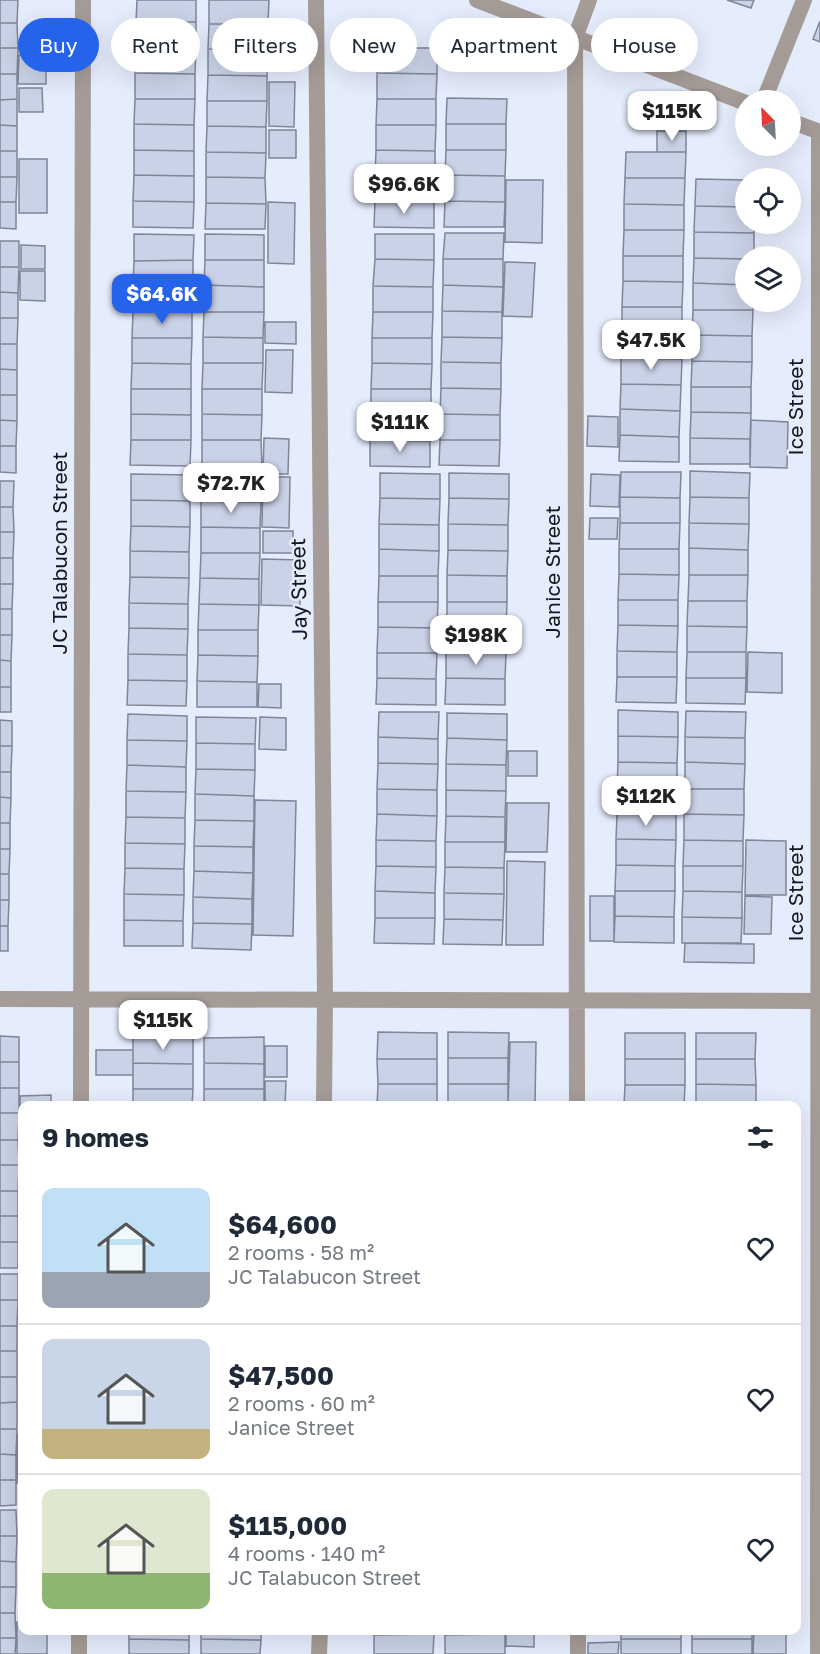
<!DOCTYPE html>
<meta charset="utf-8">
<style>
:root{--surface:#fff;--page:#f2f2f3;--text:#1f2937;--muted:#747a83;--line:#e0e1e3;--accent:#2563eb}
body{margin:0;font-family:"Golos Text",sans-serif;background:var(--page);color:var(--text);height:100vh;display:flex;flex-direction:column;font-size:22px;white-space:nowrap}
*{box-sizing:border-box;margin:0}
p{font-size:20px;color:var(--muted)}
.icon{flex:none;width:33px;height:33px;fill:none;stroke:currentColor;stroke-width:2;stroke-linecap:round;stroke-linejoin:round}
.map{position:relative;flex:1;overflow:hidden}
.panel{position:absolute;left:18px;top:1101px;width:783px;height:534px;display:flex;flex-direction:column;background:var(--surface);border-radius:12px;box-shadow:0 6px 24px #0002}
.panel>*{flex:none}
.top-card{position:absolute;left:18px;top:18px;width:784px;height:54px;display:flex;gap:12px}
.needle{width:39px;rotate:336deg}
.fabs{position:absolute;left:735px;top:90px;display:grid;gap:12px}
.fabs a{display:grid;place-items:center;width:66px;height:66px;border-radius:50%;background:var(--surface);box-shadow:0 6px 24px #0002;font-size:30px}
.price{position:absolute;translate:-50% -51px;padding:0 14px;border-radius:12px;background:#fff;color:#222;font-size:20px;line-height:39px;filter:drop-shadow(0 2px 3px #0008)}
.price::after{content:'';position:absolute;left:50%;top:36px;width:18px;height:14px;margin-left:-9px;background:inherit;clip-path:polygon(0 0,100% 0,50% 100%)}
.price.on{background:var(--accent);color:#fff}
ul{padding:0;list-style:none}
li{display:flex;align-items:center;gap:18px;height:150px;padding:0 24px}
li+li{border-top:2px solid var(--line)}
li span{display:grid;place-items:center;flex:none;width:168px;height:120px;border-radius:12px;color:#555}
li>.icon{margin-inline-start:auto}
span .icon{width:72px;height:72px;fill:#fffc;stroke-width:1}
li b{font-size:26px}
h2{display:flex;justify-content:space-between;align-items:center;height:72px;padding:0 24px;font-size:26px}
.pill{padding:0 21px;border-radius:27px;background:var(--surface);box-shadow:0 6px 24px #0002;font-size:21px;line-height:54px}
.pill.on{background:var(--accent);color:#fff}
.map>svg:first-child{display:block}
.building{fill:#cad2e7;stroke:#7e8698;stroke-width:1.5}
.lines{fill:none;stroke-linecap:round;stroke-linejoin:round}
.minor{stroke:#a59b97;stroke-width:16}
.labels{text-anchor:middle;stroke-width:5;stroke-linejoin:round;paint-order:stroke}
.street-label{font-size:21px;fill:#14171e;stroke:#e5ecfc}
</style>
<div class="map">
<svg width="820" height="1654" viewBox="0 0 820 1654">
<rect width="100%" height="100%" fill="#e5ecfc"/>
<!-- building -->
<path class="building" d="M0,0H18L17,23H0Z
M137,0H196V22H136Z
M209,0H269L268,24H209Z
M727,0H754L751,8Z
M820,21V42L813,39Z
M136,22H196V48L136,47Z
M0,23H17L18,48H0Z
M209,24H268V50L208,49Z
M136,47L196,48L195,74L135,73Z
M0,48H18L17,74H0Z
M378,48H437V74L377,73Z
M208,49L268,50L267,76L208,75Z
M19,55H46V84H18Z
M135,73L195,74V99H135Z
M377,73L437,74L436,99H377Z
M0,74H17V99L0,100Z
M208,75L267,76V101H207Z
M269,82H295L294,127L269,126Z
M19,88H42L43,112H19Z
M447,98L507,99L506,124H446Z
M17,99V126L0,125V100Z
M135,99H195L194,125L134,124Z
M377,99H436V125H376Z
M207,101H267L266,127L207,126Z
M134,124L194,125V151L134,150Z
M446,124H506V150H446Z
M0,125L17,126V151H0Z
M376,125H436L435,151L376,150Z
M207,126L266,127V153L206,152Z
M269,130H296V158H269Z
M657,131H686V152H657Z
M134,150L194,151V176L134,175Z
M376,150L435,151V177L375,176Z
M446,150H506L505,176L445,175Z
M0,151H17V177H0Z
M206,152L266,153L265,178L206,177Z
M626,152H686L685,178H625Z
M19,159H47V213H19Z
M134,175L194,176V202L133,201Z
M445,175L505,176V202L445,201Z
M375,176L435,177L434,202L375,201Z
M0,177H17L16,202H0Z
M206,177L265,178L266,204L206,203Z
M625,178H685L684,205L624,204Z
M696,179L746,180V207L695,206Z
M506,180H543L542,243L505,242Z
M133,201L194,202L193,228L133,227Z
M375,201L434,202V228L374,227Z
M445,201L505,202L504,227H444Z
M0,202H16V229L0,228Z
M268,202L295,203L294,264L268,263Z
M206,203L266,204L265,229H205Z
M624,204L684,205V230H624Z
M695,206L746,207V224H754V233L694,232Z
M624,230H684L683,256H623Z
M694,232L754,233V256H746V259L694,258Z
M445,233H504L503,259H443Z
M134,234L194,235L193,260L134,261Z
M205,234L264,235V260H205Z
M375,234H434V260L375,259Z
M0,241H19V267H0Z
M21,245L45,246V269H21Z
M623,256H683V282L623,281Z
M694,258L746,259V285L693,283Z
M375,259L434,260L433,287L373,286Z
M443,259H503V287L443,285Z
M193,260V287L133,286L134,261Z
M205,260H264V287L204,285Z
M505,262L535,263L532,317L503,316Z
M0,267H19L18,293L0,292Z
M20,271H45V301L20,300Z
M623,281L683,282L682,307H622Z
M693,283L746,285V302H753V310H693Z
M204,285L264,287V312H204Z
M443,285L503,287L502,312L442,311Z
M133,286L193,287L192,312H133Z
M373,286L433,287V312H373Z
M0,292L18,293V318H0Z
M622,307H682V334L622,333Z
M693,310H753L752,336L692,335Z
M442,311L502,312V338L442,337Z
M133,312H192V338H132Z
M204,312H264L263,338L203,337Z
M373,312H433L432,338H372Z
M0,318H18L17,344H0Z
M265,322H296V344L265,343Z
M622,333L682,334V359L621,358Z
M692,335L752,336V362L692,361Z
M203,337L263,338V363H203Z
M442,337L502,338L501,363L441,362Z
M132,338H192L191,364L132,363Z
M372,338H432V364L372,363Z
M0,344H17V370L0,369Z
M266,350H293L292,393L265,392Z
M621,358L682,359L681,385L621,384Z
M692,361L752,362L751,387H691Z
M441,362L501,363V389L441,388Z
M132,363L191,364V389H131Z
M203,363H263L262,389H202Z
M372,363L432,364L431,389H371Z
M0,369L17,370V395H0Z
M621,384L681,385L680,411L620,409Z
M691,387H751V413L691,412Z
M441,388L501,389L500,415L440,414Z
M131,389H191V415L131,414Z
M202,389H262V415L202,414Z
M371,389H431V416L371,415Z
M0,395H17V421L0,420Z
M620,409L680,411L679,437L620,435Z
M691,412L751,413L750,439L690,438Z
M131,414L191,415V440H131Z
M202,414L262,415L261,440H202Z
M440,414L500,415V440H440Z
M371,415L431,416L430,441L370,440Z
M588,416L618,417V447L587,446Z
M0,420L17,421L16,446H0Z
M751,420L788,422L787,468L750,467Z
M620,435L679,437V462L619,461Z
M264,438L289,439L288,474H263Z
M690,438L750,439V464H690Z
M131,440H191L190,466L130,465Z
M202,440H261L262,466L202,465Z
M370,440L430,441V467L370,466Z
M440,440H500L499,466L439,465Z
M0,446H16V473L0,472Z
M690,471L750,473L749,498L690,497Z
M621,472H681L680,498L620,497Z
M380,473L440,474V499L380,498Z
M449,473L509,474V499L449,498Z
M131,474L192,475L190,501L131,500Z
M591,474L620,475L619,507L590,506Z
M202,475L261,476V502L201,501Z
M263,477H290L289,528L262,527Z
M0,481H14L13,507H0Z
M620,497L680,498V523H620Z
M690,497L749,498V524L689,523Z
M380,498L440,499L439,525L379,524Z
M449,498L509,499L508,525L448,524Z
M131,500L190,501V527L131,526Z
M201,501L261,502L260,528L201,527Z
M0,507H13L14,532H0Z
M590,518H618L617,539H589Z
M620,523H680L679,549H619Z
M689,523L749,524L748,550L689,548Z
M379,524L439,525V551L379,549Z
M448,524L508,525V551L448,550Z
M131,526L190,527L189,552L130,551Z
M201,527L260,528V553H201Z
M263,531H293V553H263Z
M0,532H14L13,558H0Z
M689,548L748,550V575H689Z
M379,549L439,551L438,576H379Z
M619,549H679V575L619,574Z
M448,550L508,551L507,576L447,575Z
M130,551L189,552V578L130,577Z
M201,553H260L259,579L200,578Z
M0,558H13V584H0Z
M262,559L301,560L300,606L261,605Z
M619,574L679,575L678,600H618Z
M447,575L507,576V602H447Z
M689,575H748L747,601H688Z
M379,576H438V602H378Z
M130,577L189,578L188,604L129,603Z
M200,578L259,579V605L199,604Z
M0,584H13L12,609H0Z
M618,600H678V626L618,625Z
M688,601H747V627L687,626Z
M378,602H438L437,628L378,627Z
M447,602H507L506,628L447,627Z
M129,603L188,604V629L129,628Z
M199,604L259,605L258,630H198Z
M0,609H12V635H0Z
M618,625L678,626L677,652L617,651Z
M687,626L747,627L746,652H687Z
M378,627L437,628V653H377Z
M447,627L506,628V653H446Z
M129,628L188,629L187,655L128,654Z
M198,630H258V656L198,655Z
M0,635H12L11,661L0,660Z
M617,651L677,652V677H617Z
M687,652H746V678H686Z
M748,652L782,653V693L747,692Z
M377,653H437L436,679L377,678Z
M446,653H506L505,679L446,678Z
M128,654L187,655V681L128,680Z
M198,655L258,656L257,682L197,681Z
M0,660L11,661V687H0Z
M617,677H677L676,703L616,702Z
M377,678L436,679V705L376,704Z
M446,678L505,679V705L445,704Z
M686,678H746L745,704L686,703Z
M128,680L187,681L186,706L127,705Z
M197,681L257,682V707H197Z
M259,684H281V708L258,707Z
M0,687H11V712H0Z
M618,710L678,712V737L618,736Z
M686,711L746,712L745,738L685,737Z
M379,712H439L438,739L378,737Z
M447,713L507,714V740L447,738Z
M128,714L187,716V741L127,740Z
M196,717L256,718L255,744L196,743Z
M260,717L286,718V750L259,749Z
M0,720L12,721V746H0Z
M618,736L678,737L677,763L618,762Z
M378,737L438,739V764L378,763Z
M685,737L745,738V764L685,762Z
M447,738L507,740L506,765L446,764Z
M127,740L187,741L186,767L127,765Z
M196,743L255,744V770L196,769Z
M0,746H12L11,772H0Z
M508,751H537V776H508Z
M618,762L677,763V789L617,788Z
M685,762L745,764L744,789H685Z
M378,763L438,764L437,790L377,789Z
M446,764L506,765V791L446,790Z
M127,765L186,767V792L126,791Z
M196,769L255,770L254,796L195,794Z
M0,772H11V798L0,797Z
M617,788L677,789L676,814H617Z
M377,789L437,790V816L377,814Z
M685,789H744V815L684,814Z
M446,790L506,791L505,817L446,816Z
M126,791L186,792L185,818L126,817Z
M195,794L254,796V821L195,820Z
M0,797L11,798L10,823H0Z
M255,800L296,801L293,936L253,935Z
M507,803H549L547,852H506Z
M377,814L437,816L436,841L376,840Z
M617,814H676V840L616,839Z
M684,814L744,815L743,841L684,840Z
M446,816L505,817V842H445Z
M126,817L185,818V844L125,843Z
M195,820L254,821L253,847L194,846Z
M0,823H10V849H0Z
M616,839L676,840L675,866L616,865Z
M376,840L436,841V867L376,866Z
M684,840L743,841V866H683Z
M746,840L786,841V895H745Z
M445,842H505L504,868L445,867Z
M125,843L185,844L184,869L125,868Z
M194,846L253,847V873L194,871Z
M0,849H10L9,874H0Z
M507,861L545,862L543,945H506Z
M616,865L675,866V891H615Z
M376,866L436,867L435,893L375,891Z
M683,866H743L742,892L683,891Z
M445,867L504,868V894L444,893Z
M125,868L184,869V895L124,894Z
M194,871L253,873L252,899L193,897Z
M0,874H9V900H0Z
M375,891L435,893V918H375Z
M615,891H675L674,917L615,916Z
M683,891L742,892V918L682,917Z
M444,893L504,894L503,920L444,919Z
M124,894L184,895L183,921L124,920Z
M590,896H614V941H590Z
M745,896L772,897L771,934H744Z
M193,897L252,899V924L193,923Z
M0,900H9L8,926H0Z
M615,916L674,917V943L614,942Z
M682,917L742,918L741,943H682Z
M375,918H435L434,944L374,943Z
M444,919L503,920L502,945L443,944Z
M124,920L183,921V946H124Z
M193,923L252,924L251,950L192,948Z
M0,926H8V951H0Z
M685,943L754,944V963L684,962Z
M378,1032L437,1033V1059H377Z
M448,1032L509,1033L508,1058H448Z
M625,1033H685V1059H625Z
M696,1033H756L755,1059H696Z
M0,1036L19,1037V1062H0Z
M264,1037V1064L204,1063V1038Z
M133,1038H193V1064L133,1063Z
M510,1042H536L535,1106H508Z
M265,1046H287V1077H265Z
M96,1050H133V1075H96Z
M448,1058H508V1084H448Z
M377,1059H437V1084H378Z
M625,1059H685V1085H625Z
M696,1059H755L756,1085L696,1084Z
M0,1062H19V1088H0Z
M133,1063L193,1064V1089H133Z
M204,1063L264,1064V1089H204Z
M265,1081H286L285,1106H265Z
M378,1084H437V1106H377Z
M448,1084H508V1106H448Z
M696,1084L756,1085V1106H696Z
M625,1085H685L684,1106H624Z
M0,1088H19V1113H0Z
M133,1089H193L192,1106H133Z
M204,1089H264V1106H204Z
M51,1095V1106H22V1127H20V1096Z
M0,1113H19L18,1140H0Z
M0,1140H18L19,1165H0Z
M0,1165H19L18,1191H0Z
M0,1191H18V1216H0Z
M0,1216H18V1242H0Z
M0,1242H18V1268H0Z
M0,1274H18V1300H0Z
M0,1300H18L17,1326H0Z
M0,1326H17V1351H0Z
M0,1351H17V1377H0Z
M19,1352H22V1382H19Z
M0,1377H17V1402L0,1403Z
M17,1402V1429H0V1403Z
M0,1429H17L16,1455L0,1454Z
M18,1434H22V1483H17Z
M0,1454L16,1455V1480H0Z
M0,1480H16V1505L0,1506Z
M0,1510H16L17,1536H0Z
M0,1536H17L16,1562L0,1561Z
M0,1561L16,1562V1587H0Z
M0,1587H16L15,1613H0Z
M0,1613H15L16,1638H0Z
M17,1622H22V1630H47V1654H17Z
M129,1630H189V1640L129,1639Z
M201,1630H261V1640L201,1639Z
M374,1630H434V1634L374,1635Z
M445,1630H505V1634L445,1635Z
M506,1630H534V1647L506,1646Z
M621,1630H681V1639H621Z
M692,1630H752V1639H692Z
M754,1630H786V1654H753Z
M434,1634L433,1654H374V1635Z
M505,1634V1654H445V1635Z
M0,1638H16L15,1654H0Z
M129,1639L189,1640V1654H129Z
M201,1639L261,1640L260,1654H201Z
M621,1639H681V1654H621Z
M692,1639H752V1654H692Z
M619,1642L618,1654H588V1643Z"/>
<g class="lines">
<!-- minor -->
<path class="minor" d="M316,0L325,999L324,1106
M477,0L746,103
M764,100L804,0
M790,121L820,132
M0,999L819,1001
M81,1106L83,0
M577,1106L575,38L589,0
M578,1630V1654
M79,1654V1630
M319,1654L320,1630
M818,1654L819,132"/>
</g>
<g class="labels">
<!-- street labels -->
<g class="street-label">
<text transform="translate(796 407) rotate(-90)" y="7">Ice Street</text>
<text transform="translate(60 553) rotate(-90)" y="7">JC Talabucon Street</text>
<text transform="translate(553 572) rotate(-90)" y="7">Janice Street</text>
<text transform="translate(299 589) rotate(-91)" y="7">Jay Street</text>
<text transform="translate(796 893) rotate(-90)" y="7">Ice Street</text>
</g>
</g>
</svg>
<div class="fabs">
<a><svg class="needle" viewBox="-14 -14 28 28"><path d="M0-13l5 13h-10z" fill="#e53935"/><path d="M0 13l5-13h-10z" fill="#747a83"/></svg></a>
<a><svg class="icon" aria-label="locate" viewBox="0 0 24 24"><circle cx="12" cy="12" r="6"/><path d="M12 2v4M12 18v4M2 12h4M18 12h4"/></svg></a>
<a><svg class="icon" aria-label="layers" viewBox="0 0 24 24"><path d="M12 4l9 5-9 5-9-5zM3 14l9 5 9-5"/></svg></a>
</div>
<b class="price" style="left:672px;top:142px">$115K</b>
<b class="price" style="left:404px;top:215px">$96.6K</b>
<b class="price on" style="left:162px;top:325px">$64.6K</b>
<b class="price" style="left:651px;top:371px">$47.5K</b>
<b class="price" style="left:400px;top:453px">$111K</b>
<b class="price" style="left:231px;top:514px">$72.7K</b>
<b class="price" style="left:476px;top:666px">$198K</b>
<b class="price" style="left:646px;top:827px">$112K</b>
<b class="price" style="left:163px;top:1051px">$115K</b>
<div class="top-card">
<a class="pill on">Buy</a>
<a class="pill">Rent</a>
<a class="pill">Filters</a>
<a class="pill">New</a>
<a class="pill">Apartment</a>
<a class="pill">House</a>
</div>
<section class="panel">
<h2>9 homes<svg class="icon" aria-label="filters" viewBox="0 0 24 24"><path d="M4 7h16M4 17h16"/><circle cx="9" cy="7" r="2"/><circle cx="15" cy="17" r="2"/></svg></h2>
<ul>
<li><span style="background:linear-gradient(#bfe0f5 70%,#9aa5b1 0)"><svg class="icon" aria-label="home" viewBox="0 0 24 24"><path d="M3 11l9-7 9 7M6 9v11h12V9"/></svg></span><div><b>$64,600</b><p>2 rooms · 58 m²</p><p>JC Talabucon Street</p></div><svg class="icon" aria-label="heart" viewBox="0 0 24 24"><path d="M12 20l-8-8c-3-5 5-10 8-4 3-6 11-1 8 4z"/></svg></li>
<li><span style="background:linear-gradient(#c9d6e8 75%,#c2b280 0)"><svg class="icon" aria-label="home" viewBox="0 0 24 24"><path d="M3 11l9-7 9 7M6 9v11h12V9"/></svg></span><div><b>$47,500</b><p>2 rooms · 60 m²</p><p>Janice Street</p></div><svg class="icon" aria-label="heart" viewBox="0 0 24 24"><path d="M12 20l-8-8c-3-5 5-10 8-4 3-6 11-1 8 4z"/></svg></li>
<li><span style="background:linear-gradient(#dfe7d0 70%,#8fb573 0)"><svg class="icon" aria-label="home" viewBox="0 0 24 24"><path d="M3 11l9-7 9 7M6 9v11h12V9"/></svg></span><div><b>$115,000</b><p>4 rooms · 140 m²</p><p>JC Talabucon Street</p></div><svg class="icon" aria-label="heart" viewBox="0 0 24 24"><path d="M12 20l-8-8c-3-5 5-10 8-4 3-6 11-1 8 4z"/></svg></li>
</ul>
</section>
</div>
